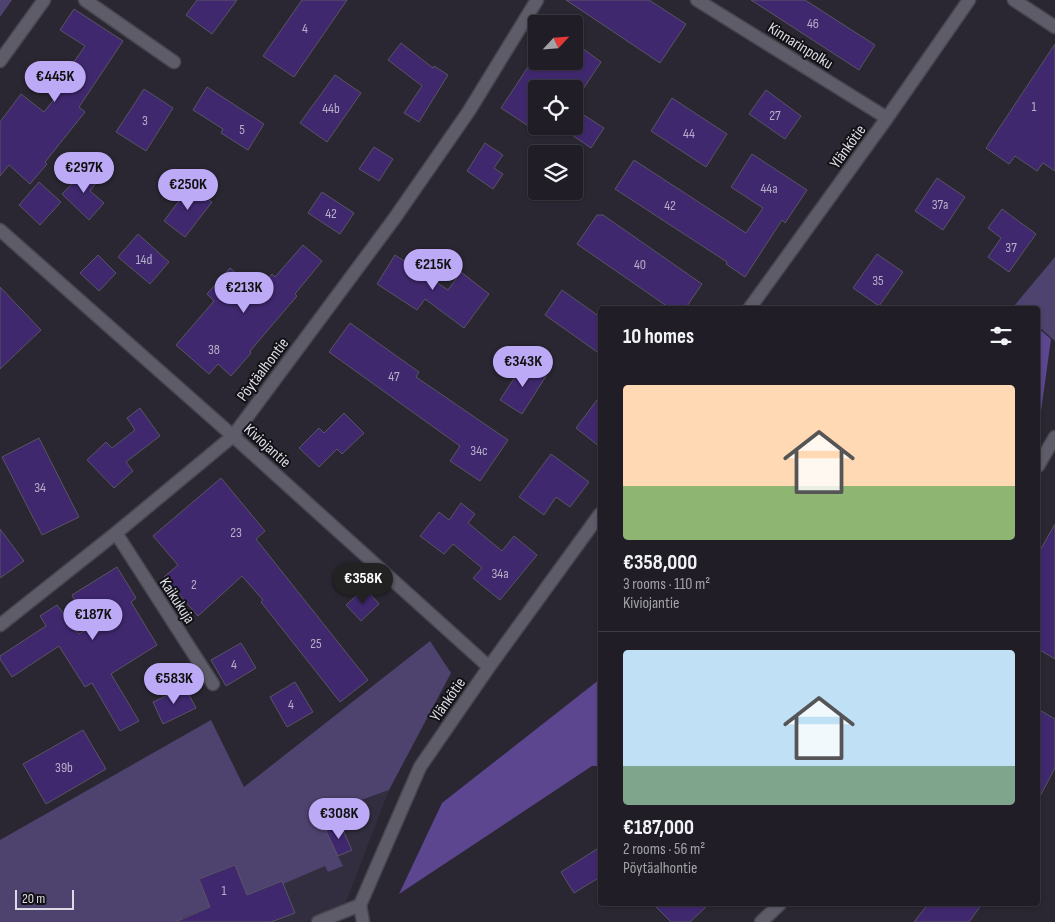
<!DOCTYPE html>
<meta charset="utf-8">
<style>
:root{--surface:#201d26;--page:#2d2a32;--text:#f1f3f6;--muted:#a2a2a7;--line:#3d3b43;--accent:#bcaaf6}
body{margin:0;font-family:"Sofia Sans Condensed",sans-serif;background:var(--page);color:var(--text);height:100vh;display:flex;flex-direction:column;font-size:19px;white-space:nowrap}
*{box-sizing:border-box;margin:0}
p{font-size:16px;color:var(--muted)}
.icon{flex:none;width:28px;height:28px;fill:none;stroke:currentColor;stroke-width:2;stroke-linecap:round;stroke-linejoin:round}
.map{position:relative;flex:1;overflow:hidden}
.panel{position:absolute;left:598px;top:306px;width:442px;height:600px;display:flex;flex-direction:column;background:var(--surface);border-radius:5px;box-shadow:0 1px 4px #0004,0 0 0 1px var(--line)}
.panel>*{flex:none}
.needle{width:32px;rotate:64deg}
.controls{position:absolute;left:528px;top:15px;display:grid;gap:10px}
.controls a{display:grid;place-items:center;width:55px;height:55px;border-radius:5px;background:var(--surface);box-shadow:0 1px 4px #0004,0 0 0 1px var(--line);font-size:25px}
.scale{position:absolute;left:15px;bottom:12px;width:59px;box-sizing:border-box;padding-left:5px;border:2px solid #dddbe3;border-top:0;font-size:14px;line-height:18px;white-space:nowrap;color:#dddbe3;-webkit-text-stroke:4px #121116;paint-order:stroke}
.price{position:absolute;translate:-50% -42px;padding:0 11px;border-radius:18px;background:var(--accent);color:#111;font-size:16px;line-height:32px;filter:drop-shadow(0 1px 2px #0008)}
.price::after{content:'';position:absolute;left:50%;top:30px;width:15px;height:11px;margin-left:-8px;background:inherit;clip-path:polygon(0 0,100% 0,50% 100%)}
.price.on{background:#222;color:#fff}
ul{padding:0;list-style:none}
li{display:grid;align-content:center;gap:10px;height:265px;padding:0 25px}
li+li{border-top:1px solid var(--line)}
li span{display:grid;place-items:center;height:155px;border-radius:5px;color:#555}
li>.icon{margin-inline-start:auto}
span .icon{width:90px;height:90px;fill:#fffc;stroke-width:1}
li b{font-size:21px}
h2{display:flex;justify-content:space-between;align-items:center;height:60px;padding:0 25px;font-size:21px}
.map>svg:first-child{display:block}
.built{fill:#322e3f}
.green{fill:#4e436e}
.forest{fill:#5c4690}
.building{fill:#40286f;stroke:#585562}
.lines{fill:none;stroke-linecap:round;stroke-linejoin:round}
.street-casing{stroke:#47454e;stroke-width:15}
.secondary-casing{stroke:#47454e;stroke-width:15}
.street{stroke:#5f5c69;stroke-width:12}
.secondary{stroke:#5f5c69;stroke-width:12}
.labels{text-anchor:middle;stroke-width:4;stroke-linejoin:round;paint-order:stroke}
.number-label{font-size:14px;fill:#b6aec6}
.street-label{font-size:16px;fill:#dddbe3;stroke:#121116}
</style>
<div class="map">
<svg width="1055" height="922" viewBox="0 0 1055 922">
<rect width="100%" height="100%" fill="#2a2732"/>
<!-- built -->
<path class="built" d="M389,790L344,907L306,922H107L98,901Z"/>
<!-- green -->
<path class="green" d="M0,0H12L0,17Z
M1055,257V341L1038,326V309H1017L1014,306Z
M430,641L451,673L389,790L348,805L354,818L326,831L343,866L328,872L325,866L283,884L282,881L247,895L234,865L199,879L210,907L182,918L183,922H0V840L211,720L244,787Z"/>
<!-- forest -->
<path class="forest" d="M1038,328L1051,339L1038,433Z
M600,679V766H592L399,894L442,803Z"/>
<!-- building -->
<path class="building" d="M197,0H237L212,34L186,15Z
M302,0H347L294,77L263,56Z
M566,0H649L686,24L660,63Z
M751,0H805L875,45L859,70Z
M74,9L123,41L79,107L85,112L45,162L47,164L30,184L9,165L0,176V122L21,94L44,112L75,73L69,69L85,46L60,30Z
M574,42L601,62L583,89H536V118L530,127L501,108L532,61H574Z
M401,43L433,68L434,66L448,75L419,122L404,113L422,86L388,60Z
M1055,44V171L1043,163L1037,171L1015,156L1009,164L986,148Z
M335,75L361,93L327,142L300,123Z
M207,87L264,124L248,150L221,133L223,129L193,110Z
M144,89L173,108L146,151L116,132Z
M766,90L801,116L785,139L749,114Z
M672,98L727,134L706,167L651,131Z
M579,112L604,128L591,148L566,131L569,126H574V120Z
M485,143L503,155L494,168L503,174L493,189L467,171Z
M374,147L393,159L379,181L359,169Z
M752,154L807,190L785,223L782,220L745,277L726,264L727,262L615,189L634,160L746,233L763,208L731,187Z
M88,167L100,178L90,191L104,203L89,220L62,194Z
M937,178L965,197L943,230L915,211Z
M39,182L61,202L40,225L19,205Z
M190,186L212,202L185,237L164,221Z
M322,192L354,213L340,234L308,213Z
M1002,209L1036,234L1009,272L988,257L1001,238L988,228Z
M597,215H603L702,284L685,309H671L577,244Z
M138,234L169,262L150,284L118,257Z
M303,245L322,261L295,294L297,296L250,351L251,353L231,376L218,364L209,374L176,345L214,301L207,294L230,268L257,291L272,274L275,277Z
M877,254L903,272L879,306L853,288Z
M98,255L116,273L99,291L80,273Z
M395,255L448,290L461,272L489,294L464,328L425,299L417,310L377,284Z
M0,287L41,330L0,369Z
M562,290L600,317V354L545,315Z
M350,323L419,372L416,377L508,440L480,481L450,461L460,446L329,352Z
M524,363L546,376L522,414L500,400Z
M600,396V447L576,428Z
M140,408L160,436L126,462L133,471L114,488L87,460L106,442L112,448L135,430L127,418Z
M344,413L364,433L342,454L337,449L319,467L299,448L319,428L324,433Z
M39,438L79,517L42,535L2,457Z
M551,454L589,482L570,507L556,497L544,515L519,497Z
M221,478L265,531L256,539L368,680L340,702L261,602L263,600L242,576L198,616L164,577L178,565L153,536Z
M461,503L475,514L468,523L502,551L514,536L537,555L500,600L473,578L482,568L453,544L444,554L420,536L439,512L449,520Z
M1055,524V659L1038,649V554Z
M0,529L24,561L0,578Z
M117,567L136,598L131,602L157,645L111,674L139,721L120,731L92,683L85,687L59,646L12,677L0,659V656L46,626L40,616L57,605L79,634L89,628L72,595Z
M365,588L379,604L361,621L346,605Z
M241,643L256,668L226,686L211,660Z
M295,682L313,712L287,727L270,697Z
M185,687L196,708L163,724L153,702Z
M1038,709L1055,719V768L1038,800Z
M83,730L106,769L46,804L23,764Z
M340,824L352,850L338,856L326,831Z
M600,847V877L574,893L561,872Z
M235,865L247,895L282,881L295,913L271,922H175L210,907L199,879Z
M653,904H709L690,922H671Z
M928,904H982L969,922H914Z"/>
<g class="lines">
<!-- street casing -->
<g class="street-casing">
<path id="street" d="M85,0L174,62
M697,0L887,118
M0,61L44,0
M0,230L233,436L489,667
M749,309L887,118L969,0
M1038,466L1055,437
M116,533L213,684
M0,625L116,533L233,436L394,219L469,111L537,0
M318,922L360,905
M363,922L360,905L420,767L489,667L600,514
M761,922L780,904"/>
</g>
<!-- secondary casing -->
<g class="secondary-casing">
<path id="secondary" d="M1014,0L1055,27"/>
</g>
<!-- street -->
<use href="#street" class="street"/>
<!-- secondary -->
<use href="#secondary" class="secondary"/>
</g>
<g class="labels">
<!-- number labels -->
<g class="number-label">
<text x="813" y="28">46</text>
<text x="305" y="33">4</text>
<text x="1034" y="111">1</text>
<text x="331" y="113">44b</text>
<text x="775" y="120">27</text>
<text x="145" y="125">3</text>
<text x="242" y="134">5</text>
<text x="689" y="138">44</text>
<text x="769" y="193">44a</text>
<text x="940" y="209">37a</text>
<text x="670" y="210">42</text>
<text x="331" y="218">42</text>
<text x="1011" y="252">37</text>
<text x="144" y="264">14d</text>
<text x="640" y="269">40</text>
<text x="878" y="285">35</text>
<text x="214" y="354">38</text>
<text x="394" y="381">47</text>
<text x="479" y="455">34c</text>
<text x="40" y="492">34</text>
<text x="236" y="537">23</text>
<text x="500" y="578">34a</text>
<text x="194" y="589">2</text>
<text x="316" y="648">25</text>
<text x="234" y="669">4</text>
<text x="291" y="709">4</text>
<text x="64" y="772">39b</text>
<text x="224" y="895">1</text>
</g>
<!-- street labels -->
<g class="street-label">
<text transform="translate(801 45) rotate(32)" y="6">Kinnarinpolku</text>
<text transform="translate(847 146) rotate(-54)" y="6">Ylänkötie</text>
<text transform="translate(262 369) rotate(-53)" y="6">Pöytäalhontie</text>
<text transform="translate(268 445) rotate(42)" y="6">Kiviojantie</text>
<text transform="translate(178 600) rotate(57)" y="6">Kaikukuja</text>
<text transform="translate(447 699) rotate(-55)" y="6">Ylänkötie</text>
</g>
</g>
</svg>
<div class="controls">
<a><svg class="needle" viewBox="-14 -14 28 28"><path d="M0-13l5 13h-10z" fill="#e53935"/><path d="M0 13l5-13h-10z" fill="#a2a2a7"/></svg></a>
<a><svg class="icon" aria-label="locate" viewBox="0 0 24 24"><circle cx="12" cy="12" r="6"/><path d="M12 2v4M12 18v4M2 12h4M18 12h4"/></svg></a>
<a><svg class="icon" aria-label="layers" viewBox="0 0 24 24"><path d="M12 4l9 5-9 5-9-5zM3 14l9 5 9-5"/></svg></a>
</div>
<div class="scale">20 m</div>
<b class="price" style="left:55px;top:103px">€445K</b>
<b class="price" style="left:84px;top:194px">€297K</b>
<b class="price" style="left:188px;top:211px">€250K</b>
<b class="price" style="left:433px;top:291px">€215K</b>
<b class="price" style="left:244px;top:314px">€213K</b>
<b class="price" style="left:523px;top:388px">€343K</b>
<b class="price on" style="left:363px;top:605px">€358K</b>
<b class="price" style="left:93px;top:641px">€187K</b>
<b class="price" style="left:174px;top:705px">€583K</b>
<b class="price" style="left:339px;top:840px">€308K</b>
<section class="panel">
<h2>10 homes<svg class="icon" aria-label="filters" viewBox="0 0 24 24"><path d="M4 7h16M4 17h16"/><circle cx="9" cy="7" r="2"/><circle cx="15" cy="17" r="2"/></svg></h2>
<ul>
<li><span style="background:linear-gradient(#ffd9b3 65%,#8fb573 0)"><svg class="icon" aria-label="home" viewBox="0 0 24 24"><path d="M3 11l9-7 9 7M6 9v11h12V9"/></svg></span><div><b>€358,000</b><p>3 rooms · 110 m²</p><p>Kiviojantie</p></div></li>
<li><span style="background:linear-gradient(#bfe0f5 75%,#7fa58c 0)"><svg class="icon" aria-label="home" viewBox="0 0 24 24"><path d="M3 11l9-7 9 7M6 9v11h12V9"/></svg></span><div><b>€187,000</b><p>2 rooms · 56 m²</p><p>Pöytäalhontie</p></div></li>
</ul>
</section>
</div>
